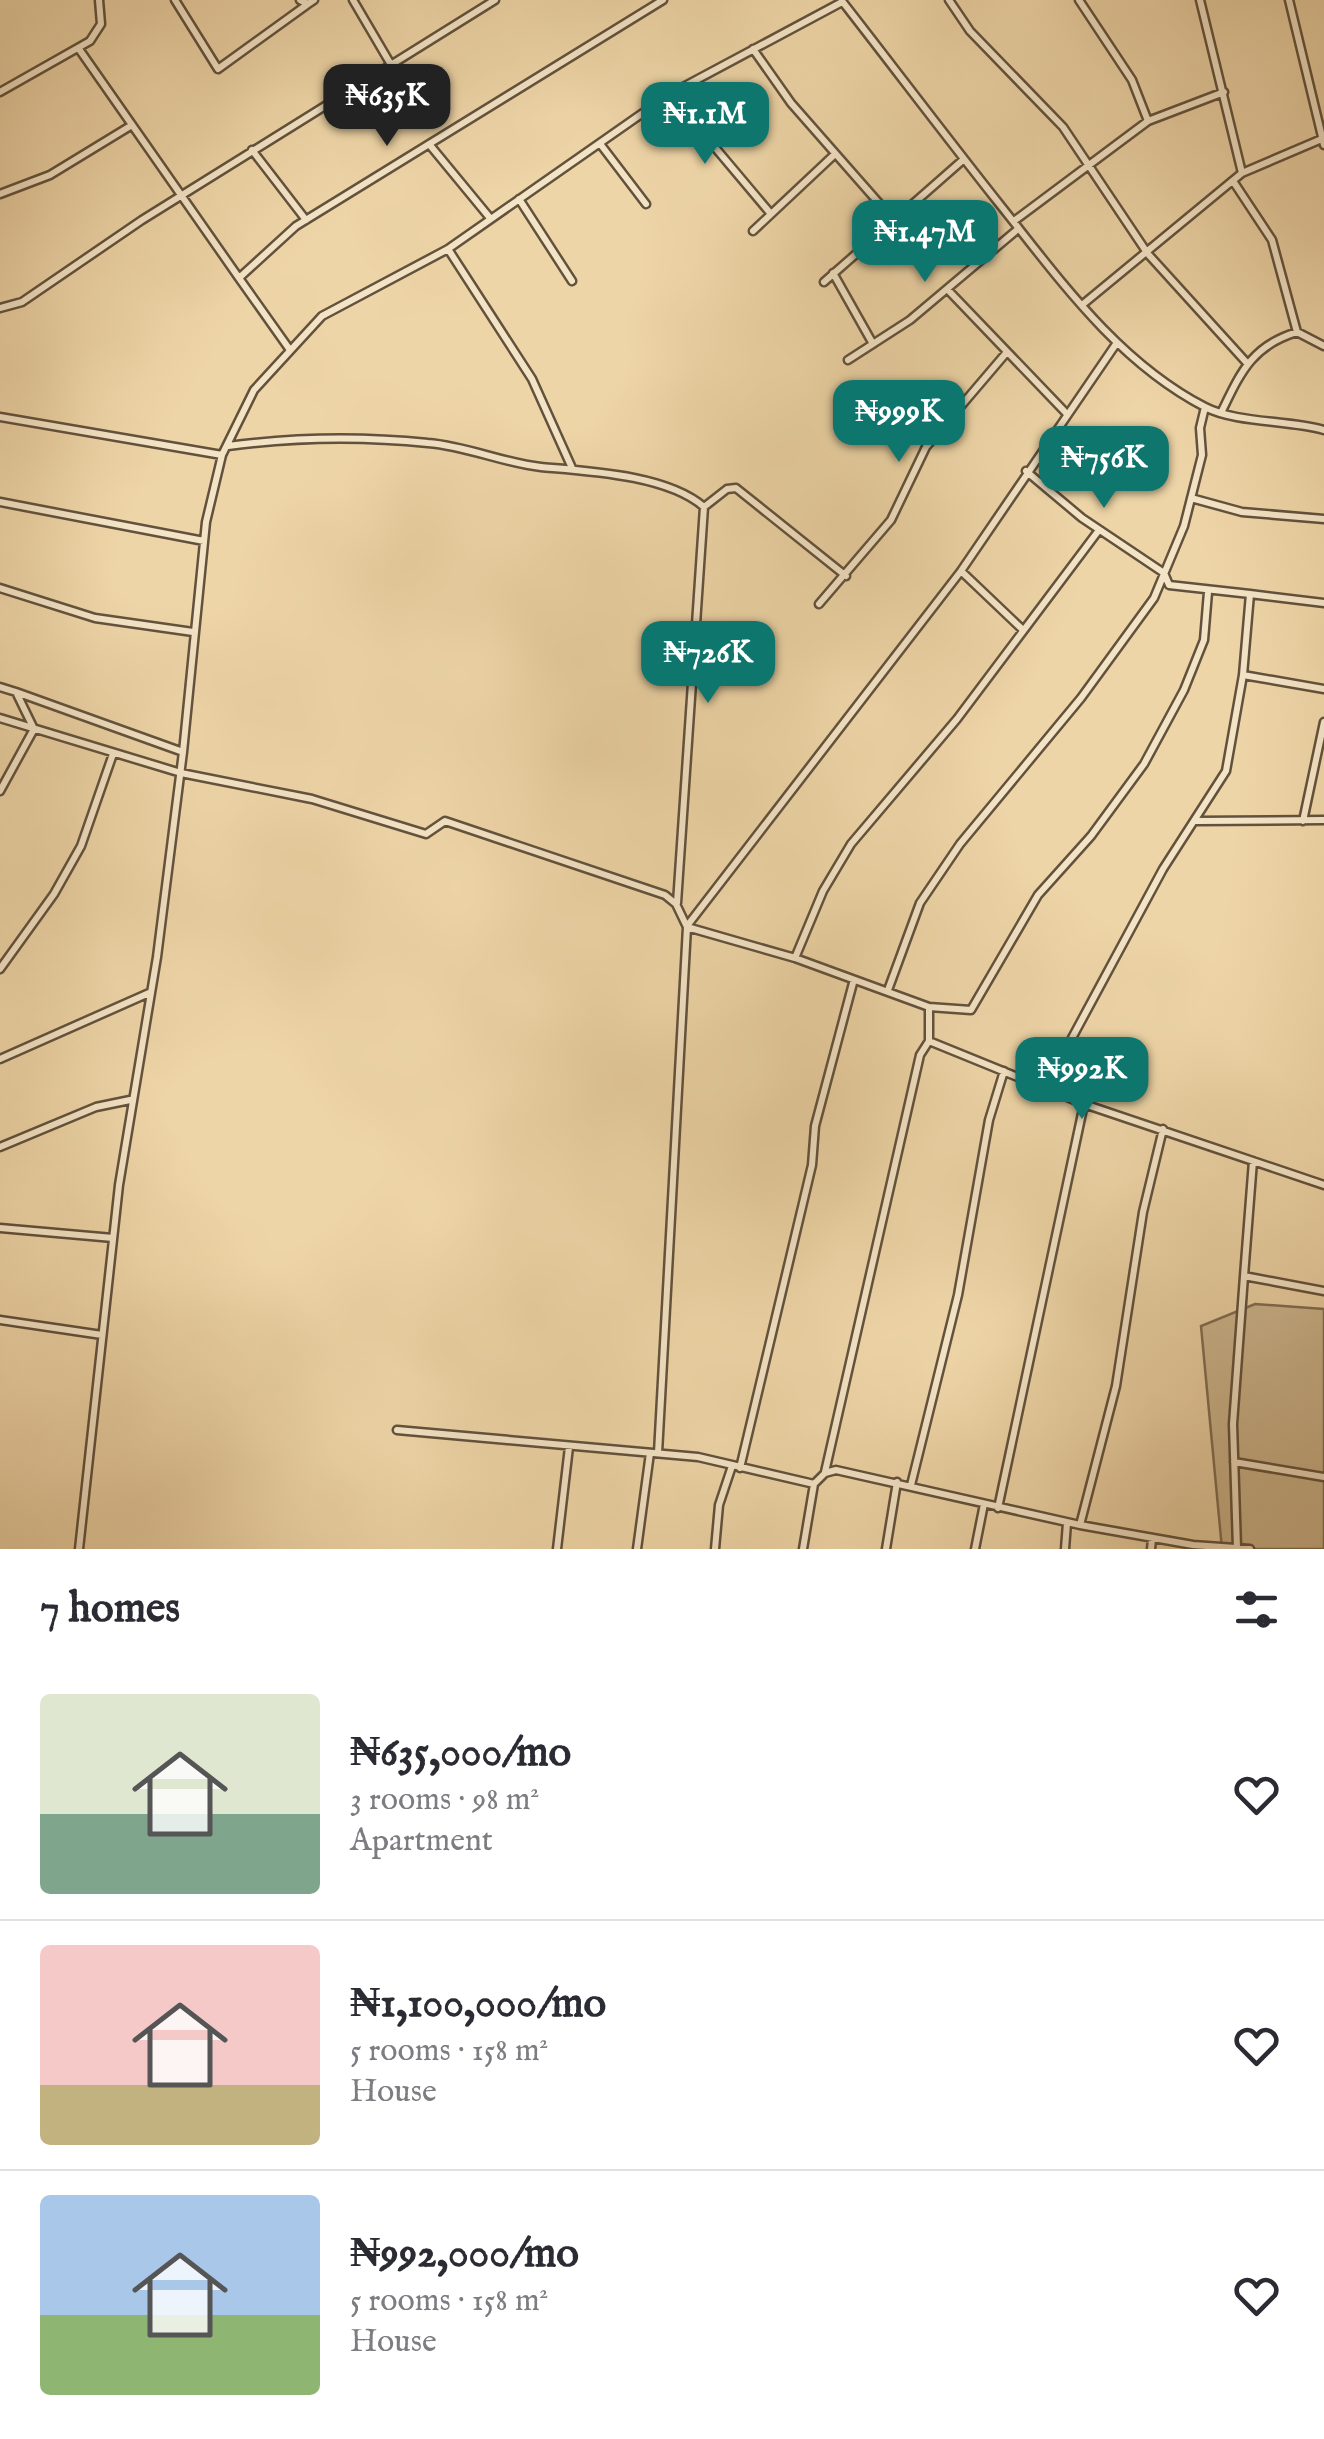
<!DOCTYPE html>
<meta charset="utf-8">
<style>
:root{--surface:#fff;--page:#f7f7f7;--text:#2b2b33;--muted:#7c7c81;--line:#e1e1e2;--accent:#0f766e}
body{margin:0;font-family:"IM FELL English",serif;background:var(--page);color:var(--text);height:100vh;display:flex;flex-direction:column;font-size:38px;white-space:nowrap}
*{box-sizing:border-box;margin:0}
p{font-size:32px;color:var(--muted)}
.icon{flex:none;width:55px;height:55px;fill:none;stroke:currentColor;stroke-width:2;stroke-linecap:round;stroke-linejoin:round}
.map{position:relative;height:1549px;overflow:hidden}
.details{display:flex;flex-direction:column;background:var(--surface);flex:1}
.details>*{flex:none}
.price{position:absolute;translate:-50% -85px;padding:0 22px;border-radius:20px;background:var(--accent);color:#fff;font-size:32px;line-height:65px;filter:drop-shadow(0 2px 5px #0008)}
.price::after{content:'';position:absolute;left:50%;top:60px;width:30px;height:22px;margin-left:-15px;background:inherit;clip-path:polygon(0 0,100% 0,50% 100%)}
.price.selected{background:#222;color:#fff}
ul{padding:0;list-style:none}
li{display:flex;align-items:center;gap:30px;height:250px;padding:0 40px}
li+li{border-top:2px solid var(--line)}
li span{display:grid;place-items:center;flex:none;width:280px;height:200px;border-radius:10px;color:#555}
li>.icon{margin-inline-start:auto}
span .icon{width:120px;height:120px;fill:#fffc;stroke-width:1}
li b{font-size:42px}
h2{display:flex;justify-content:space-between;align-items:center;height:120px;padding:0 40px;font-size:42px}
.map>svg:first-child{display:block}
.green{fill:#ceb78f;stroke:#816e54;stroke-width:2.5}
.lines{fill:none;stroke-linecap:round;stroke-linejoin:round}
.minor-casing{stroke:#62523d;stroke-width:11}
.minor{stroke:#f4e4c6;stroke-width:6}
</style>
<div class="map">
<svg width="1324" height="1549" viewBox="0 0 1324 1549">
<rect width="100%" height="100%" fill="#eed5a7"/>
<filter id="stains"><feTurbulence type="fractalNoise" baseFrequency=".002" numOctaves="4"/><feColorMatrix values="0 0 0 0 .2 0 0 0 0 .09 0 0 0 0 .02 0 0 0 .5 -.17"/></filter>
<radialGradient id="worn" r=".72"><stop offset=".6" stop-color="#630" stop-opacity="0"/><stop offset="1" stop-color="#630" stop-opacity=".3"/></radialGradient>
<!-- green -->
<path class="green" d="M1255,1304L1324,1309V1549H1222L1201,1326Z"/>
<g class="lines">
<!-- minor casing -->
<g class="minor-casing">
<path id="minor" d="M175,0L218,69L308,4
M300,0L308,4L314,0
M353,0L390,63
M949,0L970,31L1063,127L1148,254L1246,362
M1079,0L1132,80L1148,121
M1200,0L1242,173
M1289,0L1324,145
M842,1C895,69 947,138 1001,206C1060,280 1118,362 1205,407C1236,423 1288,420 1324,430
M79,49L239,278
M753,49L791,103L892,218
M0,92L90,41L101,24L99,0
M670,94L771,214
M429,144L490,218
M601,145L646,204
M252,150L306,220
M1233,181L1272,240L1297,332
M0,194L50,175L132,125
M519,199L572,281
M1014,221L1148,121L1224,92
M753,231L835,154
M448,249L532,379L572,468
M833,273L873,344
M824,282L964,159
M948,290L1066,413
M1082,305L1242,173L1324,138
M0,308L22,302L142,220L495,0
M290,350L239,278L296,226L663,0
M848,360L910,320L1018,229
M1221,413C1240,374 1251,346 1297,332L1324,346
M0,417L222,455
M228,446C295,437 361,436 428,443C467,446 503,463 541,467C588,471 668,475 704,507L727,489L736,488L846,576
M1026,471L1082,518L1164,573L1169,585L1250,594L1243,675L1226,771L1163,869L1065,1051L1066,1094
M1191,498L1242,512L1324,519
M0,502L204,541
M961,571L1023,630
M0,588L95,618L193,632
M1250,594L1324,603
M819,604L891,520L926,447L1007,352
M1243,675L1324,689
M0,687L16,692L34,729L0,791
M16,692L183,752
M0,718L181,773L312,799L426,834L445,821L665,895L676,904L687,927L658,1453
M1196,821L1324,820
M1303,821L1324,722
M677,903L704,507
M687,926L961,571L1116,344
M687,927L795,958L929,1007V1041L1084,1104L1324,1185
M795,958L823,891L851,844L957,719L1099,530
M0,969L54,894L81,846L113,754
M888,990L920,903L960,844L1081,698L1154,598L1184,526L1202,455L1200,428L1205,407
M929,1007L971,1010L1038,895L1091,836L1144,764L1184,690L1204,640L1208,592
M0,1059L149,993
M0,1147L96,1107L130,1100
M0,1228L113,1238
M1244,1276L1253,1161
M0,1320L102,1335
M397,1430L698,1457L814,1484L825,1473L836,1470L1080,1525L1193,1545L1250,1549
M1234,1462L1324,1477
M740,1468L812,1165L815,1126L853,983
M825,1472L920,1055L929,1041
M911,1485L958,1295L989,1120L1004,1071
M998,1508L1084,1104
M1080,1525L1116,1386L1143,1212L1163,1129
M1237,1548L1233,1424L1244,1276L1324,1291
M79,1549L119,1185L157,957L183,752L206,522L222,455L254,390L322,316L448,249L670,94L842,2
M557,1549L569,1447
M637,1549L650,1453
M715,1549L719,1505L732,1466
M803,1549L814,1484
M886,1549L897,1482
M975,1549L984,1504
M1065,1549L1067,1523
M1151,1549L1152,1539"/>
</g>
<!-- minor -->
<use href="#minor" class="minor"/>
</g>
<rect width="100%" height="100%" filter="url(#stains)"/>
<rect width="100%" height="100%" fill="url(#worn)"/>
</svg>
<b class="price selected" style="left:387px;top:149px">₦635K</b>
<b class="price" style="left:705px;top:167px">₦1.1M</b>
<b class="price" style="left:925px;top:285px">₦1.47M</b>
<b class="price" style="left:899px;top:465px">₦999K</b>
<b class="price" style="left:1104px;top:511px">₦756K</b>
<b class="price" style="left:708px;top:706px">₦726K</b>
<b class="price" style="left:1082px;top:1122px">₦992K</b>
</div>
<section class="details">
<h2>7 homes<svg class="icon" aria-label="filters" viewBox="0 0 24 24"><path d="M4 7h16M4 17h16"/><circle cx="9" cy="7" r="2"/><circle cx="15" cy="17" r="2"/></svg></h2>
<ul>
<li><span style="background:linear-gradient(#dfe7d0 60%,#7fa58c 0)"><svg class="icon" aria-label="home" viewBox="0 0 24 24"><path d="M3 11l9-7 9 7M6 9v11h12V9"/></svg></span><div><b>₦635,000/mo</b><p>3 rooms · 98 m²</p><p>Apartment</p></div><svg class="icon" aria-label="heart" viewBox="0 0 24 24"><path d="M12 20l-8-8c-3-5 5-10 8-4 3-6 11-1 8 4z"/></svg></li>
<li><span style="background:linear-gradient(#f6c9c9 70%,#c2b280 0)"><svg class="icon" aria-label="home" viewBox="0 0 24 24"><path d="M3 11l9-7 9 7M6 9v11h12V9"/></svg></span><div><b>₦1,100,000/mo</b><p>5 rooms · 158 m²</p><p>House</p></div><svg class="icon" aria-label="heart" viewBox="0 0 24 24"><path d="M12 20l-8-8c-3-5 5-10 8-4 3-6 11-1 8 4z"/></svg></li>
<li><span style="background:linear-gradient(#a9c7e8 60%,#8fb573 0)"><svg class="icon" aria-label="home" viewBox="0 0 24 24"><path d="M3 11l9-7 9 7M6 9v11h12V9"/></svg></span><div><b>₦992,000/mo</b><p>5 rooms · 158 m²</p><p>House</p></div><svg class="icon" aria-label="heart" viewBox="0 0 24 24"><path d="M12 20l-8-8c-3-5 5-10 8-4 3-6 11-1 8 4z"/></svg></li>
</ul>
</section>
